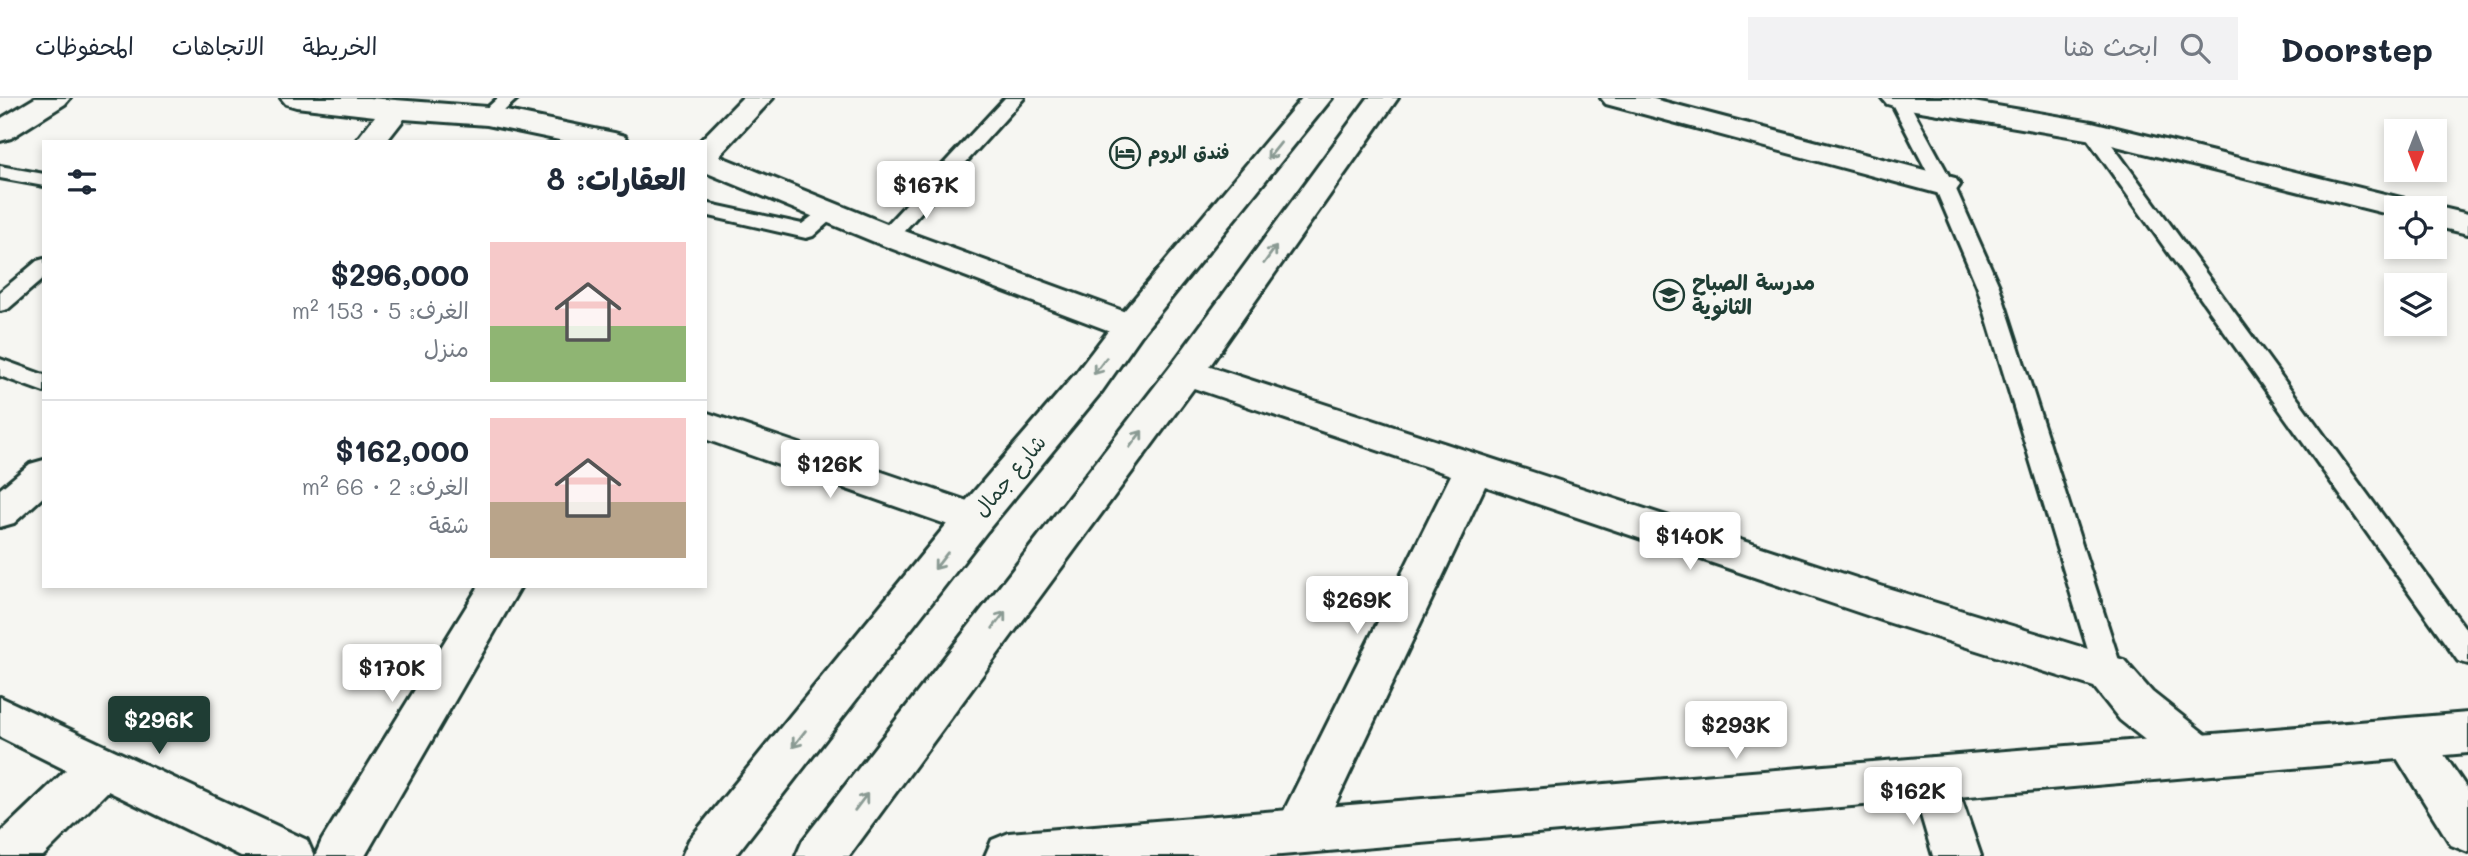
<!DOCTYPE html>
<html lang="ar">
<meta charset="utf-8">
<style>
:root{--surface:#fff;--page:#f2f2f3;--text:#1f2937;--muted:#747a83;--line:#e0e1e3;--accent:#1f3d34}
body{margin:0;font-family:Mali,"Playpen Sans Arabic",sans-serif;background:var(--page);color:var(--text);direction:rtl;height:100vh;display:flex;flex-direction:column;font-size:26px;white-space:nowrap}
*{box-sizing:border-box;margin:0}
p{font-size:23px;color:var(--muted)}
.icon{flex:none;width:38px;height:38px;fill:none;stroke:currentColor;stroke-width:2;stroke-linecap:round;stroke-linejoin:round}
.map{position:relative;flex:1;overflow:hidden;direction:ltr}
.panel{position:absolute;left:42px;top:42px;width:665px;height:448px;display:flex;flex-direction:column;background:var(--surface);border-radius:0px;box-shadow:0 4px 10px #0003;direction:rtl}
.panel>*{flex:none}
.needle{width:46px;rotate:180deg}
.fabs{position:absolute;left:2384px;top:21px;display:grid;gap:14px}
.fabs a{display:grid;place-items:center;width:63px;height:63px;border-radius:0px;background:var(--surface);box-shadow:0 4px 10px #0003;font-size:35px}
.price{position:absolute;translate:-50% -60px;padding:0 16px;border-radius:7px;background:#fff;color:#222;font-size:23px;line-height:46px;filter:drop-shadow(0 2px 4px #0008)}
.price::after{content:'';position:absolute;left:50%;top:42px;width:21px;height:16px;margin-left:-10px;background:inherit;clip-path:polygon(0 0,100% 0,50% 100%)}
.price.on{background:var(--accent);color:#fff}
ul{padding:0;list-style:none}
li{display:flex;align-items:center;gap:21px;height:175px;padding:0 21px}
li+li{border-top:2px solid var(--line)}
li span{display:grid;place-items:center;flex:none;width:196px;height:140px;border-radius:0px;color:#555}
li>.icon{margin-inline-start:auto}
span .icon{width:84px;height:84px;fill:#fffc;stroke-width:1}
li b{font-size:30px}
h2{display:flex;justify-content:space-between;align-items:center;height:84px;padding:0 21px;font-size:30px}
header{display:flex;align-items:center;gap:42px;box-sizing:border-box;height:98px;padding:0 35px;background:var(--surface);border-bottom:2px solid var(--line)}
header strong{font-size:33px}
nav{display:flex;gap:38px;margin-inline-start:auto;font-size:24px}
.search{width:490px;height:63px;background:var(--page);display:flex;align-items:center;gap:18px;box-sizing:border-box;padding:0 24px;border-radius:0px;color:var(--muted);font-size:26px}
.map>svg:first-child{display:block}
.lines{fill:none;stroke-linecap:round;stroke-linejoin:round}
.service-casing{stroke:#1f3d34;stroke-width:6}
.minor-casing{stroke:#1f3d34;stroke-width:6}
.tertiary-casing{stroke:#1f3d34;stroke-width:6}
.primary-casing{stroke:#1f3d34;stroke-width:6}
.service{fill:#f6f6f2;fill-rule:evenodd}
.minor{fill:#f6f6f2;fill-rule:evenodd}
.tertiary{fill:#f6f6f2;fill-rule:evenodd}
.primary{fill:#f6f6f2;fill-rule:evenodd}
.oneway{stroke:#8a9a93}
.labels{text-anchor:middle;stroke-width:5;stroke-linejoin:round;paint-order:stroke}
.far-poi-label{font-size:18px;font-weight:bold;fill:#1f3d34;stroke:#f6f6f2;text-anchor:start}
.poi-label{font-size:21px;font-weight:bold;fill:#1f3d34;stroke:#f6f6f2;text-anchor:start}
.street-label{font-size:21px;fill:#1f3d34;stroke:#f6f6f2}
</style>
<header>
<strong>Doorstep</strong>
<div class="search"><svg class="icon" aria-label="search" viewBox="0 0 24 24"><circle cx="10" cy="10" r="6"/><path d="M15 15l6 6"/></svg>ابحث هنا</div>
<nav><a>الخريطة</a><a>الاتجاهات</a><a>المحفوظات</a></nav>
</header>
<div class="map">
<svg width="2468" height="758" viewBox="0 0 2468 758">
<rect width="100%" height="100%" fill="#f6f6f2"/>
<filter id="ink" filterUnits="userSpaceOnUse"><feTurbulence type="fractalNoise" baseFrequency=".0143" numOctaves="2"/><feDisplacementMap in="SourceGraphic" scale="14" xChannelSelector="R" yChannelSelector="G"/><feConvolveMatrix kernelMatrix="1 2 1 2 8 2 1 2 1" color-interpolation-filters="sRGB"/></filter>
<g filter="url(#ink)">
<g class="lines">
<!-- service casing -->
<g class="service-casing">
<path id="service" d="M498,0H518L494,22H480L478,18Z
M1005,0H1024L895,143H881L878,138L881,133Z
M1889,0L1907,1L1954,87L1999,188L2123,575L2119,583L2109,587L2099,583L2095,575L1977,188L1934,87Z
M2092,27L2099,29L2468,534V566L2458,563L2082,33Z
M0,68L44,76V88L0,80Z
M705,105L802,126L823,110H837L840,114L813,138L806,140L705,117Z
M44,161V180L8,211L0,213V194L37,163Z
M0,261L44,277V294L0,278Z"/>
</g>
<!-- minor casing -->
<g class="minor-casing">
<path id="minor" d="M35,0H70L65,6L11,40L0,43V21Z
M281,0H369L487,9L614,35L625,38L629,44H569L487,27L404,21L386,44H355L375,18L296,9L286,6Z
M742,0H773L719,58L899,131L1142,220L1147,228L1142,236L1130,240L1118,236L877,145L705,74V44H699Z
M1601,0H1650L1955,80L1960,87L1955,94L1944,97L1606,6Z
M1882,0H1949L2092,24L2413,103L2418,110H2396V118L2092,42L1897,9L1887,6Z
M2434,108L2468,116V136L2434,128V110H2425Z
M1186,261L1884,489L2124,562L2152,594L2215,644L2222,658L2215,672L2199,678L2183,672L2120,622L2094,589L1884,523L1485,388L1315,749L1298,755L1281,749L1274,733L1451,377L1173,283L1168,274L1173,265Z
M705,314L988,410L994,421L988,432L974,436L705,341Z
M44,362V398L14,425L0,429V391L30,366Z
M479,488H521L365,758H315L322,742Z
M0,599L307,742L314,758H241L108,693L43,758H0V735L66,672L0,639Z
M2408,621L2424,627L2468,692V754L2451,747L2385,641L2392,627Z
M1933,659L1949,665L1981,758H1933L1910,680L1917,665Z"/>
</g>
<!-- tertiary casing -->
<g class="tertiary-casing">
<path id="tertiary" d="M2468,615V655L1270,758H985L992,742L1009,735Z"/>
</g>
<!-- primary casing -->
<g class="primary-casing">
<path id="primary" d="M1302,0H1332L1142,236L1102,293L988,432L735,758H682L689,742L960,410L1076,275L1118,220Z
M1368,0H1398L1199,283L849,758H796L803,742L1173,265Z"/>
</g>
<!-- service -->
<use href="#service" class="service"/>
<!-- minor -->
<use href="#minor" class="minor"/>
<!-- tertiary -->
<use href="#tertiary" class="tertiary"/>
<!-- primary -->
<use href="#primary" class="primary"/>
</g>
<!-- one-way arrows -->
<defs><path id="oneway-shaft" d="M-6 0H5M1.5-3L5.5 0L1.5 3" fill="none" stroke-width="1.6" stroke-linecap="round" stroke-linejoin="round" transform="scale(1.75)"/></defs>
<g class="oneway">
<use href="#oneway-shaft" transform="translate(1274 53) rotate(129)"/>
<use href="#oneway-shaft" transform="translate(1270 157) rotate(-54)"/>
<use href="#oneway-shaft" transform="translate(1100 268) rotate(127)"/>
<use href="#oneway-shaft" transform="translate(1136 341) rotate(-53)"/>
<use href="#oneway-shaft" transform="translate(941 463) rotate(128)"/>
<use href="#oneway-shaft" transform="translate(999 522) rotate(-53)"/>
<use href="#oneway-shaft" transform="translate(799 641) rotate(128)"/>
<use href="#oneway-shaft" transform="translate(861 704) rotate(-53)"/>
</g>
</g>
<!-- icons -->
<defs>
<g id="hotel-ring" transform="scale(1.575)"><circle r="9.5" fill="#f6f6f2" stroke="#1f3d34" stroke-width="1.5"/><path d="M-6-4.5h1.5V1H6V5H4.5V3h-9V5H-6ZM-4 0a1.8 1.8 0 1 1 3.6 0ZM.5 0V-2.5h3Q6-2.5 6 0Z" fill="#1f3d34"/></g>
<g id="school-ring" transform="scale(1.575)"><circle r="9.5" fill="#f6f6f2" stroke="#1f3d34" stroke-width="1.5"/><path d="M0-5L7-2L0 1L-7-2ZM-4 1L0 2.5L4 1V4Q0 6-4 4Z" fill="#1f3d34"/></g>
</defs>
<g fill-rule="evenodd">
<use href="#hotel-ring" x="1125" y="55"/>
<use href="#school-ring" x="1669" y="197"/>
</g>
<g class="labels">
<!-- far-poi labels -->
<g class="far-poi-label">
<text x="1148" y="61">فندق الروم</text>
</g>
<!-- poi labels -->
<g class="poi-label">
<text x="1692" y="192">مدرسة الصباح<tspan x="1692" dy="24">الثانوية</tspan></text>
</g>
<!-- street labels -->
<g class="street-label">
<text transform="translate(1010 378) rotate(-50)" y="7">شارع جمال</text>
</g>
</g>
</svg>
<div class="fabs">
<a><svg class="needle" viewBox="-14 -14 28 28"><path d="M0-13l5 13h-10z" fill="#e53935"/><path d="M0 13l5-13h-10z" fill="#747a83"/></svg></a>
<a><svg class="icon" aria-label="locate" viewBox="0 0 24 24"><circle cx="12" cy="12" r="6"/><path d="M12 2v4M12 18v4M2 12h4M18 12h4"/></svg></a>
<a><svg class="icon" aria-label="layers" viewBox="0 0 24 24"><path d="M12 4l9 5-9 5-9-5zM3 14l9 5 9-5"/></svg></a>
</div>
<b class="price" style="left:926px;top:123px">$167K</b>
<b class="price" style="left:830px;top:402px">$126K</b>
<b class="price" style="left:1690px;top:474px">$140K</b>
<b class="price" style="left:1357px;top:538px">$269K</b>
<b class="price" style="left:392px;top:606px">$170K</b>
<b class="price on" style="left:159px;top:658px">$296K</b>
<b class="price" style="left:1736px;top:663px">$293K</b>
<b class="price" style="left:1913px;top:729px">$162K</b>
<section class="panel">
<h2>العقارات: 8<svg class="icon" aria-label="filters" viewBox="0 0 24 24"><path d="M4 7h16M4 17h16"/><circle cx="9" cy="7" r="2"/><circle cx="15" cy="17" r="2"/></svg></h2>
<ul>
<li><span style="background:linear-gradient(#f6c9c9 60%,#8fb573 0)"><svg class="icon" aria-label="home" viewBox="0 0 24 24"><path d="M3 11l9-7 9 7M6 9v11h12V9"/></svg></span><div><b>$296,000</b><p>الغرف: 5 · 153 m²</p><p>منزل</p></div></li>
<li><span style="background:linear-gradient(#f6c9c9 60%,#b9a48a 0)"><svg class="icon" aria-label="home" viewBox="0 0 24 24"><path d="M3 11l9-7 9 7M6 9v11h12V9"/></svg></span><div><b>$162,000</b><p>الغرف: 2 · 66 m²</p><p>شقة</p></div></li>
</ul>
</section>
</div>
